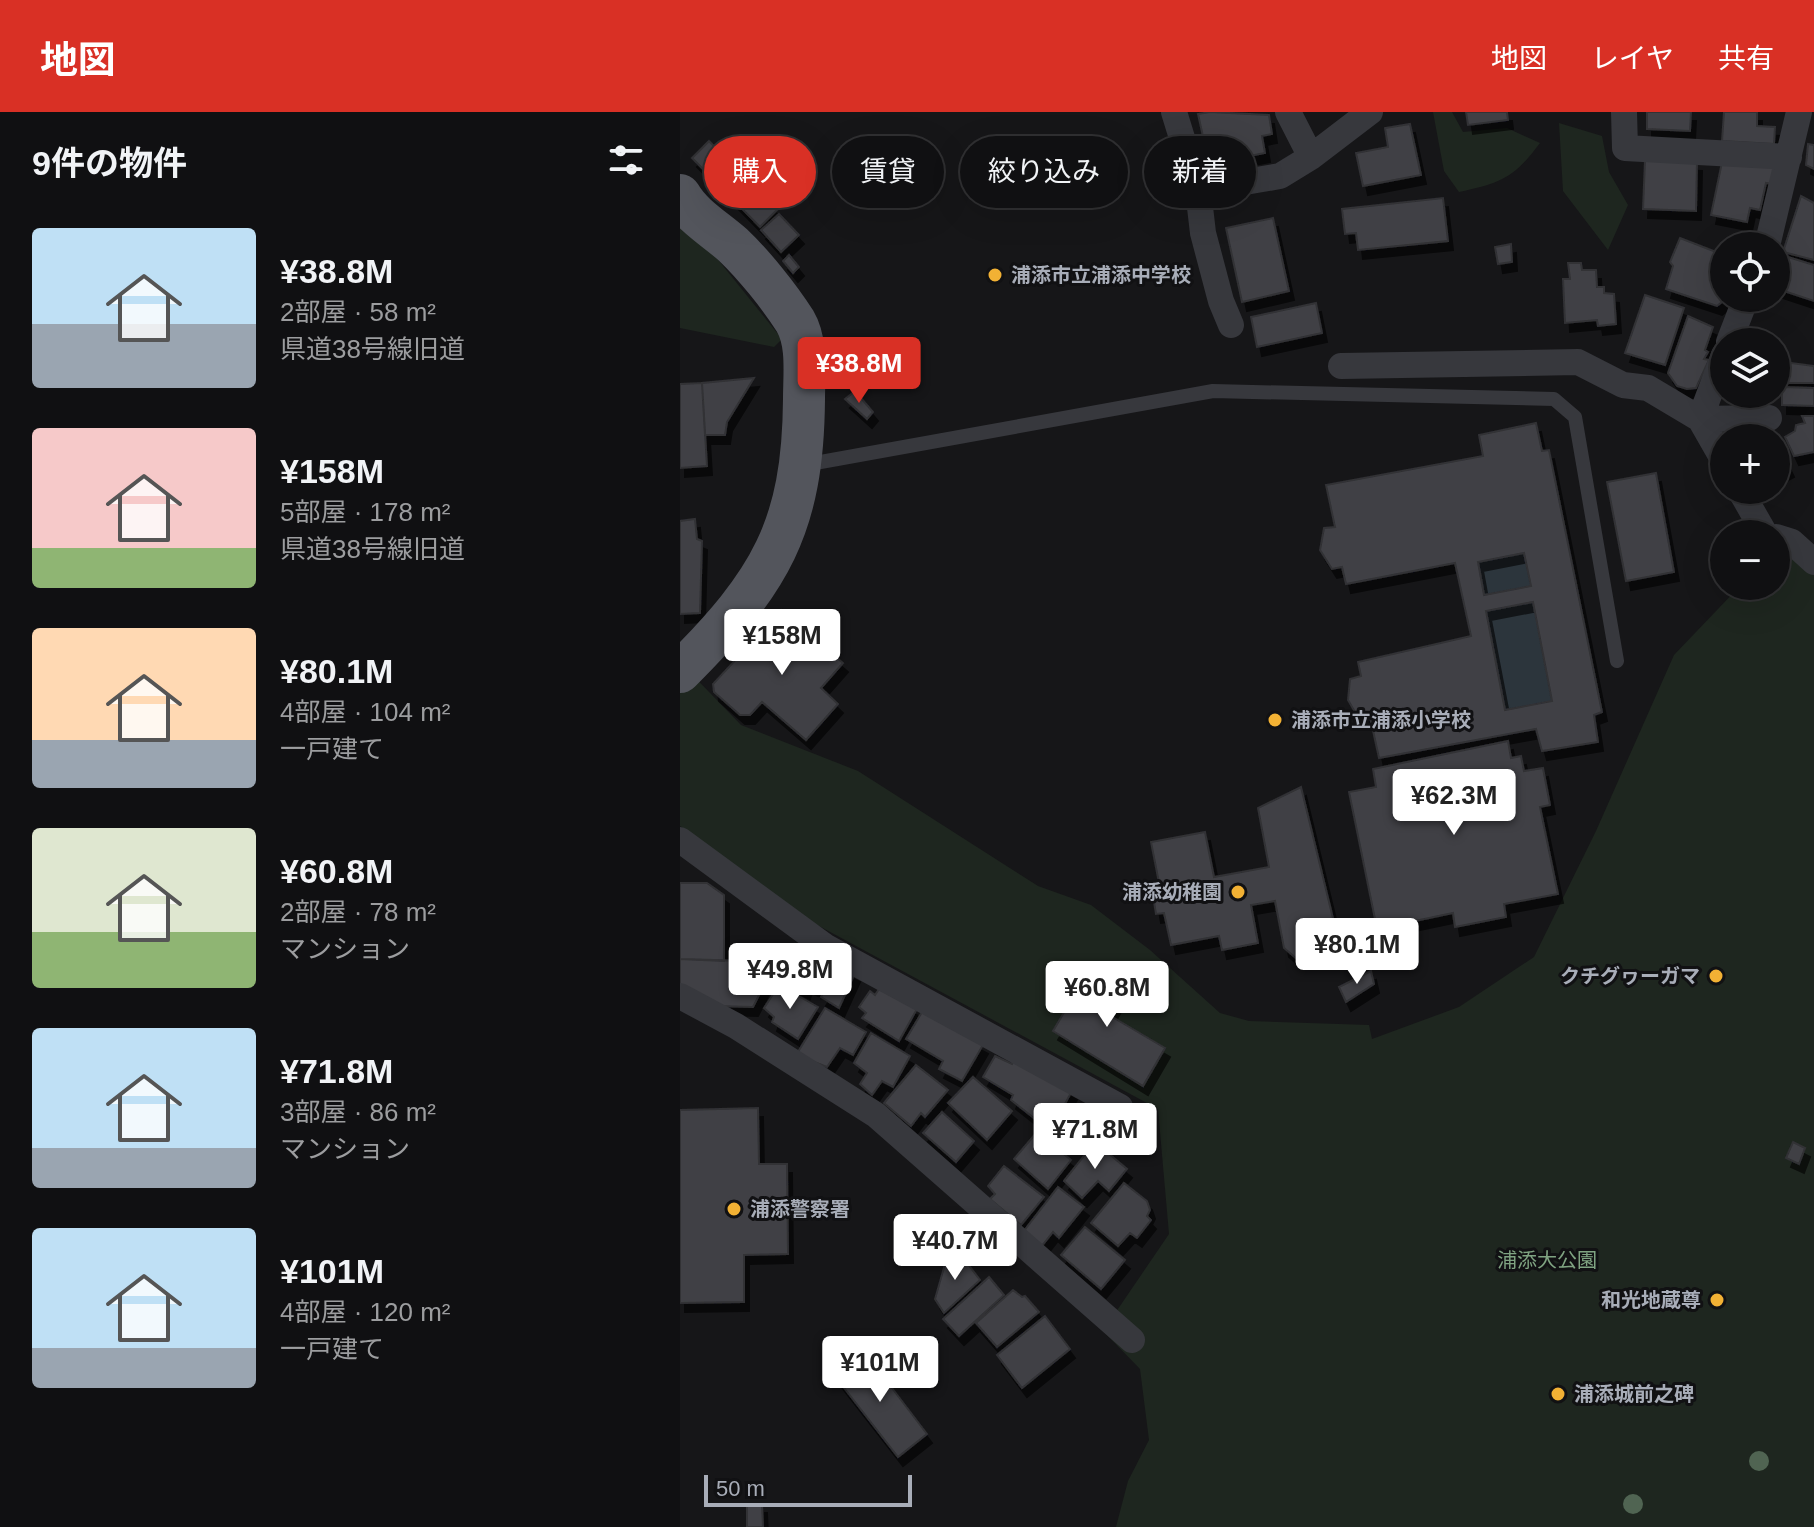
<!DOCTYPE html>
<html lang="ja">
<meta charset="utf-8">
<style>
:root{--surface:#101012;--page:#19191b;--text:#f1f3f6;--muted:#9c9d9f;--line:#303032;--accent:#d93025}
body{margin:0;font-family:Helvetica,"Noto Sans JP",sans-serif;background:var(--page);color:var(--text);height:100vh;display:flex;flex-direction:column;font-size:30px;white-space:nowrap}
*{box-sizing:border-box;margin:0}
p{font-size:26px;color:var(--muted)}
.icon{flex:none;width:44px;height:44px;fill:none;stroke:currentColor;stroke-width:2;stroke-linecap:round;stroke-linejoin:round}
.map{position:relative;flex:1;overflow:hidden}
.drawer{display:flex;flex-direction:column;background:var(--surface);width:680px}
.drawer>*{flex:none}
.hud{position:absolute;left:24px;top:24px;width:760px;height:72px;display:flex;gap:16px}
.controls{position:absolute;left:1030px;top:120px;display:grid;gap:16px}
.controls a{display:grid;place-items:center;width:80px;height:80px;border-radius:50%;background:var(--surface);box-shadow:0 8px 32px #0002,0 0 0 2px var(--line);font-size:40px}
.scale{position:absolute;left:24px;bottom:20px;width:208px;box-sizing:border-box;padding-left:8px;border:4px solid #a8adb8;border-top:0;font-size:22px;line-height:28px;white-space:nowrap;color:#a8adb8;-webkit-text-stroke:6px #111113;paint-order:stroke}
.price{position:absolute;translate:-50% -68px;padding:0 18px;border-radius:8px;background:#fff;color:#222;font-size:26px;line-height:52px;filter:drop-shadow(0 2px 4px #0008)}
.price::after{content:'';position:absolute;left:50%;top:48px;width:24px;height:18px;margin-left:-12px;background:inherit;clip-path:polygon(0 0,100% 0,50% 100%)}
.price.active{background:var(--accent);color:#fff}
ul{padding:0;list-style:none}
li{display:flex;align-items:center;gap:24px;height:200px;padding:0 32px}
li span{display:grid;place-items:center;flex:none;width:224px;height:160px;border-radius:8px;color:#555}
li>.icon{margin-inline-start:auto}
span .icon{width:96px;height:96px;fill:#fffc;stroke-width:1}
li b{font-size:34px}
h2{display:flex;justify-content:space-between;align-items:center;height:96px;padding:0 32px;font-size:34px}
.chip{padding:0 28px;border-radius:36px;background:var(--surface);box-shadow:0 8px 32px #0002,0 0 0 2px var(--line);font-size:28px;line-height:72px}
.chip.active{background:var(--accent);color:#fff}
header{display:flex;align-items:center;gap:48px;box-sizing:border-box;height:112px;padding:0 40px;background:var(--accent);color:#fff}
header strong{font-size:38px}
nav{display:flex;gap:44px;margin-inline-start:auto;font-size:28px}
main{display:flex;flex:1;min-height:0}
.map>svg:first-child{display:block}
.green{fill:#1e261f}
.water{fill:#2c353c}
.building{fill:#404145;stroke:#303034;stroke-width:2;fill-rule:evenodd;filter:url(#shadow)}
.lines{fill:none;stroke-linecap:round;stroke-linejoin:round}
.service{stroke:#37383d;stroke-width:14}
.minor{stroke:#37383d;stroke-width:26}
.primary{stroke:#53555c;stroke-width:42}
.tree{fill:#506452}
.poi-dot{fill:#f2b134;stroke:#111113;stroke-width:3}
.labels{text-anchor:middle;stroke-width:6;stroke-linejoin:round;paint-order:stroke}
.poi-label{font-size:20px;font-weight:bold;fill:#a8adb8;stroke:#111113;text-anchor:start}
.park-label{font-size:20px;fill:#7fa381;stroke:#111113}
</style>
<header>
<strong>地図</strong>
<nav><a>地図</a><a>レイヤ</a><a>共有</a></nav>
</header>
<main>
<section class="drawer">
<h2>9件の物件<svg class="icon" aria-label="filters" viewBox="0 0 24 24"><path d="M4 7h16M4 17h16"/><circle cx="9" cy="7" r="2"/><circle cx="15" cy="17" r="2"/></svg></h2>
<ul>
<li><span style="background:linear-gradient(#bfe0f5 60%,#9aa5b1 0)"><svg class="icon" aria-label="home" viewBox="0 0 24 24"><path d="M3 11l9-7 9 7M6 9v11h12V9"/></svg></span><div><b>¥38.8M</b><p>2部屋 · 58 m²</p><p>県道38号線旧道</p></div></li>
<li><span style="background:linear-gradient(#f6c9c9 75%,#8fb573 0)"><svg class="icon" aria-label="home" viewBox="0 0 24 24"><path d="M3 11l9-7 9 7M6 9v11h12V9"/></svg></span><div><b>¥158M</b><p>5部屋 · 178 m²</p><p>県道38号線旧道</p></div></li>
<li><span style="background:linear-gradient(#ffd9b3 70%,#9aa5b1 0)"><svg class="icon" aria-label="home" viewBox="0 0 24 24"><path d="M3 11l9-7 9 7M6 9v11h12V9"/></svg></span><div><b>¥80.1M</b><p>4部屋 · 104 m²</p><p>一戸建て</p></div></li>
<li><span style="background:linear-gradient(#dfe7d0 65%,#8fb573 0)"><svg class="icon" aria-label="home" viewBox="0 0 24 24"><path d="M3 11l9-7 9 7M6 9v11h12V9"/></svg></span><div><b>¥60.8M</b><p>2部屋 · 78 m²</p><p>マンション</p></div></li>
<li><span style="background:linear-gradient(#bfe0f5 75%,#9aa5b1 0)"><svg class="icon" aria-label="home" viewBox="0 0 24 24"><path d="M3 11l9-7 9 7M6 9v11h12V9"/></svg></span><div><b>¥71.8M</b><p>3部屋 · 86 m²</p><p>マンション</p></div></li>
<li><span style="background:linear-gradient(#bfe0f5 75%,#9aa5b1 0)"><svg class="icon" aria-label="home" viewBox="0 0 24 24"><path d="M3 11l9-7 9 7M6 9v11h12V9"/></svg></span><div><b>¥101M</b><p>4部屋 · 120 m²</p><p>一戸建て</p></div></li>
</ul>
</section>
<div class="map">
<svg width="1134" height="1415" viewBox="0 0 1134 1415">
<defs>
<filter id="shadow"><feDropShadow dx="5" dy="9" stdDeviation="0" flood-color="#0009"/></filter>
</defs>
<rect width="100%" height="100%" fill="#161618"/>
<!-- green -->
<path class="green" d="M753,0H772L783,20L827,16L860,31C834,66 821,71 779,80L764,59Z
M879,11L922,24L929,60L948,93L928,138L883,79Z
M0,116L31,139L102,227L94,235L0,216Z
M1098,440L1118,448L1134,463V1415H436L448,1369L469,1328L460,1257L423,1219L489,1122L478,997L128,808L0,714V550L61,613L178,659L358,774L411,793L470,838L540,901L569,909L689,913L692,927L779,895L854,845L916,719L994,543L1060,474H1096Z"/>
<!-- water -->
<path class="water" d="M844,441L851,474L804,483L798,450Z
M853,490L872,589L825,598L806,499Z"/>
<!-- building -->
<path class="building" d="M530,0L589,3L592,22L582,24L585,41L529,52L518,2Z
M786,0H827L828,8L788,13Z
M967,0H1011L1010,19L967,17Z
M1044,0H1077V14L1095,15L1094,32L1042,29Z
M730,12L741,63L683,74L676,41L708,35L705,16Z
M29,29L97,98L80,115L12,46Z
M1128,32L1134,33V57L1126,53Z
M965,48L1017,50L1016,99L963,97Z
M1042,50L1096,53L1092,72L1086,71L1080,98L1070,96L1067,110L1031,103Z
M1121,84L1134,91V148L1103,140Z
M763,86L768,129L678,138L676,121L665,122L662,97Z
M99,102L119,123L101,140L81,118Z
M593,106L609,179L562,190L546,116Z
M1000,126L1044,143L1047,186L1037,194L986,177L993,154L990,150Z
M831,132L832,150L818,152L815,135Z
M109,143L119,155L113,161L103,149Z
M1108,145L1134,153V189L1098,177Z
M888,151H901L902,158H916L917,175H924V181L934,182L936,212L918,214L917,208L885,211L883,167H890Z
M965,183L1004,196L985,253L945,241Z
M636,191L642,221L577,235L571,205Z
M1008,204L1033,215L1025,238L1028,240L1024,247L1029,248L1016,276L1007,277L997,274L988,261Z
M1096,249L1134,254V271H1096Z
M74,266L47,310L45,323H25L22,271Z
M22,271L27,354L0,356V272Z
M1102,275L1134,276V294L1102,293Z
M175,279L193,300L187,307L165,287Z
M1122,304H1134V340L1114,344L1105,325L1115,319L1116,313L1125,311Z
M856,311L862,339L869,338L922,600L914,603L918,630L862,639L856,617L699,646L690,605L679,607L668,588L670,567L681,564L678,550L791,524L775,451L666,472L662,455L652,457L640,438L644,416L655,415L646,373L803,344L799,323ZM844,441L851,474L804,483L798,450ZM853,490L872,589L825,598L806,499Z
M1096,329L1109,356L1098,362L1096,359Z
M976,361L994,460L946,469L927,370Z
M15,407L17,427L22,429L20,501L0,502V409Z
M102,498L163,551L141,576L158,592L126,628L82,590L70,603H60L34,580L33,572Z
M828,629L831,646L841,644L844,659L863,656L870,693L860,695L878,782L824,792L826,805L775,815L773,801L697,817L669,680L696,675L693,657Z
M621,675L660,835L650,843L618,848L604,836L595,789L571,793L578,831L542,838L539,824L491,833L484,801L476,802L472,778L480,776L471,730L525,720L534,765L589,755L578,696Z
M0,771H27L44,783V849L0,847Z
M126,837L175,861L159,896L141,885L144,880L127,872L125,878L109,870Z
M0,847L96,850L73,895L32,894L0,876Z
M411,855L445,876L429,903L485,936L463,974L373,919Z
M691,859L694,872L666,890L659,875Z
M99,873L138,895L118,927L92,910L94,905L84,896Z
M199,877L237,897L219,929L182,906L186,901L179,895L190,879L195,883Z
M145,896L186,920L173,943L160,936L147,955L116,943Z
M242,900L303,933L282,969L259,957L263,949L226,927Z
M191,921L230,944L213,975L202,969L192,983L180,972L187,961L174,951Z
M315,944L332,952L334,947L392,979L373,1014H364L331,988L333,983L303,965Z
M236,953L268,978L245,1005L241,1001L231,1014L204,991Z
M293,965L332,999L307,1028L268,991Z
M78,996L79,1052H107L108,1142L64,1143V1190L0,1191V998Z
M262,1000L294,1029L276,1050L243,1021Z
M357,1020L391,1048L368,1077L334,1047Z
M415,1030L447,1057L429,1079L418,1069L402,1086L384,1069Z
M1113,1030L1125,1036L1119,1052L1106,1046Z
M324,1054L364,1085L341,1113L310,1087L315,1082L308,1074Z
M444,1071L467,1089L470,1098L467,1104L471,1108L457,1126L450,1121L438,1134L411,1111Z
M378,1075L404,1095L379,1126L373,1120L361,1135L343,1120Z
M405,1115L445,1148L421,1177L381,1143Z
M278,1139L300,1168L264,1201L255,1187L265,1152Z
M309,1165L324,1183L279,1224L263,1207Z
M333,1178L342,1185L345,1184L359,1200L317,1235L296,1211Z
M365,1204L390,1237L342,1276L317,1243Z
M183,1238L247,1322L218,1345L154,1263Z
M67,1392H82L83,1415H67Z"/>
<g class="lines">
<!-- service -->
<path class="service" d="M124,353L533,279L874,287L895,305L937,549"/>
<!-- minor -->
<path class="minor" d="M494,0L518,78L523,121L541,189L551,213
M608,0L631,45L690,0
M944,0L945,36L1109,45
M518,78L600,64L631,45
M1087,134L1119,0
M1049,230L1066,186
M1044,243L1020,307L1044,349
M661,254L898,250L943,273L968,276L1020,307L1089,306
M1060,378L1085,422
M1096,425L1112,430L1134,450
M0,728L146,835L440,995
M0,884L56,914L196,1003L452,1228"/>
<!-- primary -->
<path class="primary" d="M0,83C12,104 35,117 53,133C74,153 99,184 115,209C128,231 124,262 124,287C123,416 90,470 0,560"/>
</g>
<!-- trees -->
<g class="tree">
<circle cx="1079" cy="1349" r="10"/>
<circle cx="953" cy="1392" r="10"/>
</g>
<!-- markers -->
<g class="poi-dot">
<circle cx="315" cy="163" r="8"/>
<circle cx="595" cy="608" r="8"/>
<circle cx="558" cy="780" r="8"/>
<circle cx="1036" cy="864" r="8"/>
<circle cx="54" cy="1097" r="8"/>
<circle cx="1037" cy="1188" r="8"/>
<circle cx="878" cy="1282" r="8"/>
</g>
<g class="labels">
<!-- poi labels -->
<g class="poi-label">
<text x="331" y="170">浦添市立浦添中学校</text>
<text x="611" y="615">浦添市立浦添小学校</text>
<text x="542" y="787" text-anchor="end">浦添幼稚園</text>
<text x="1020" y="871" text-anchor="end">クチグヮーガマ</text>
<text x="70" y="1104">浦添警察署</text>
<text x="1021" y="1195" text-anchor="end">和光地蔵尊</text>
<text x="894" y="1289">浦添城前之碑</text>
</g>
<!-- park labels -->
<g class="park-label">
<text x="867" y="1155">浦添大公園</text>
</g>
</g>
</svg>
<div class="controls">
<a><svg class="icon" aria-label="locate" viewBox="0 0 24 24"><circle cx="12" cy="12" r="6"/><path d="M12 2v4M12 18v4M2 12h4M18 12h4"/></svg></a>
<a><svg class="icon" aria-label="layers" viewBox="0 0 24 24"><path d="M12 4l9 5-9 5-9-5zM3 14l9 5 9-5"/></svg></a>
<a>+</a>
<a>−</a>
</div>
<div class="scale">50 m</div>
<b class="price active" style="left:179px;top:293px">¥38.8M</b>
<b class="price" style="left:102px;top:565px">¥158M</b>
<b class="price" style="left:774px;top:725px">¥62.3M</b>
<b class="price" style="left:677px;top:874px">¥80.1M</b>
<b class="price" style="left:110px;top:899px">¥49.8M</b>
<b class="price" style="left:427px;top:917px">¥60.8M</b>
<b class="price" style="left:415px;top:1059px">¥71.8M</b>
<b class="price" style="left:275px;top:1170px">¥40.7M</b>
<b class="price" style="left:200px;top:1292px">¥101M</b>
<div class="hud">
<a class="chip active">購入</a>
<a class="chip">賃貸</a>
<a class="chip">絞り込み</a>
<a class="chip">新着</a>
</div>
</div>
</main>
